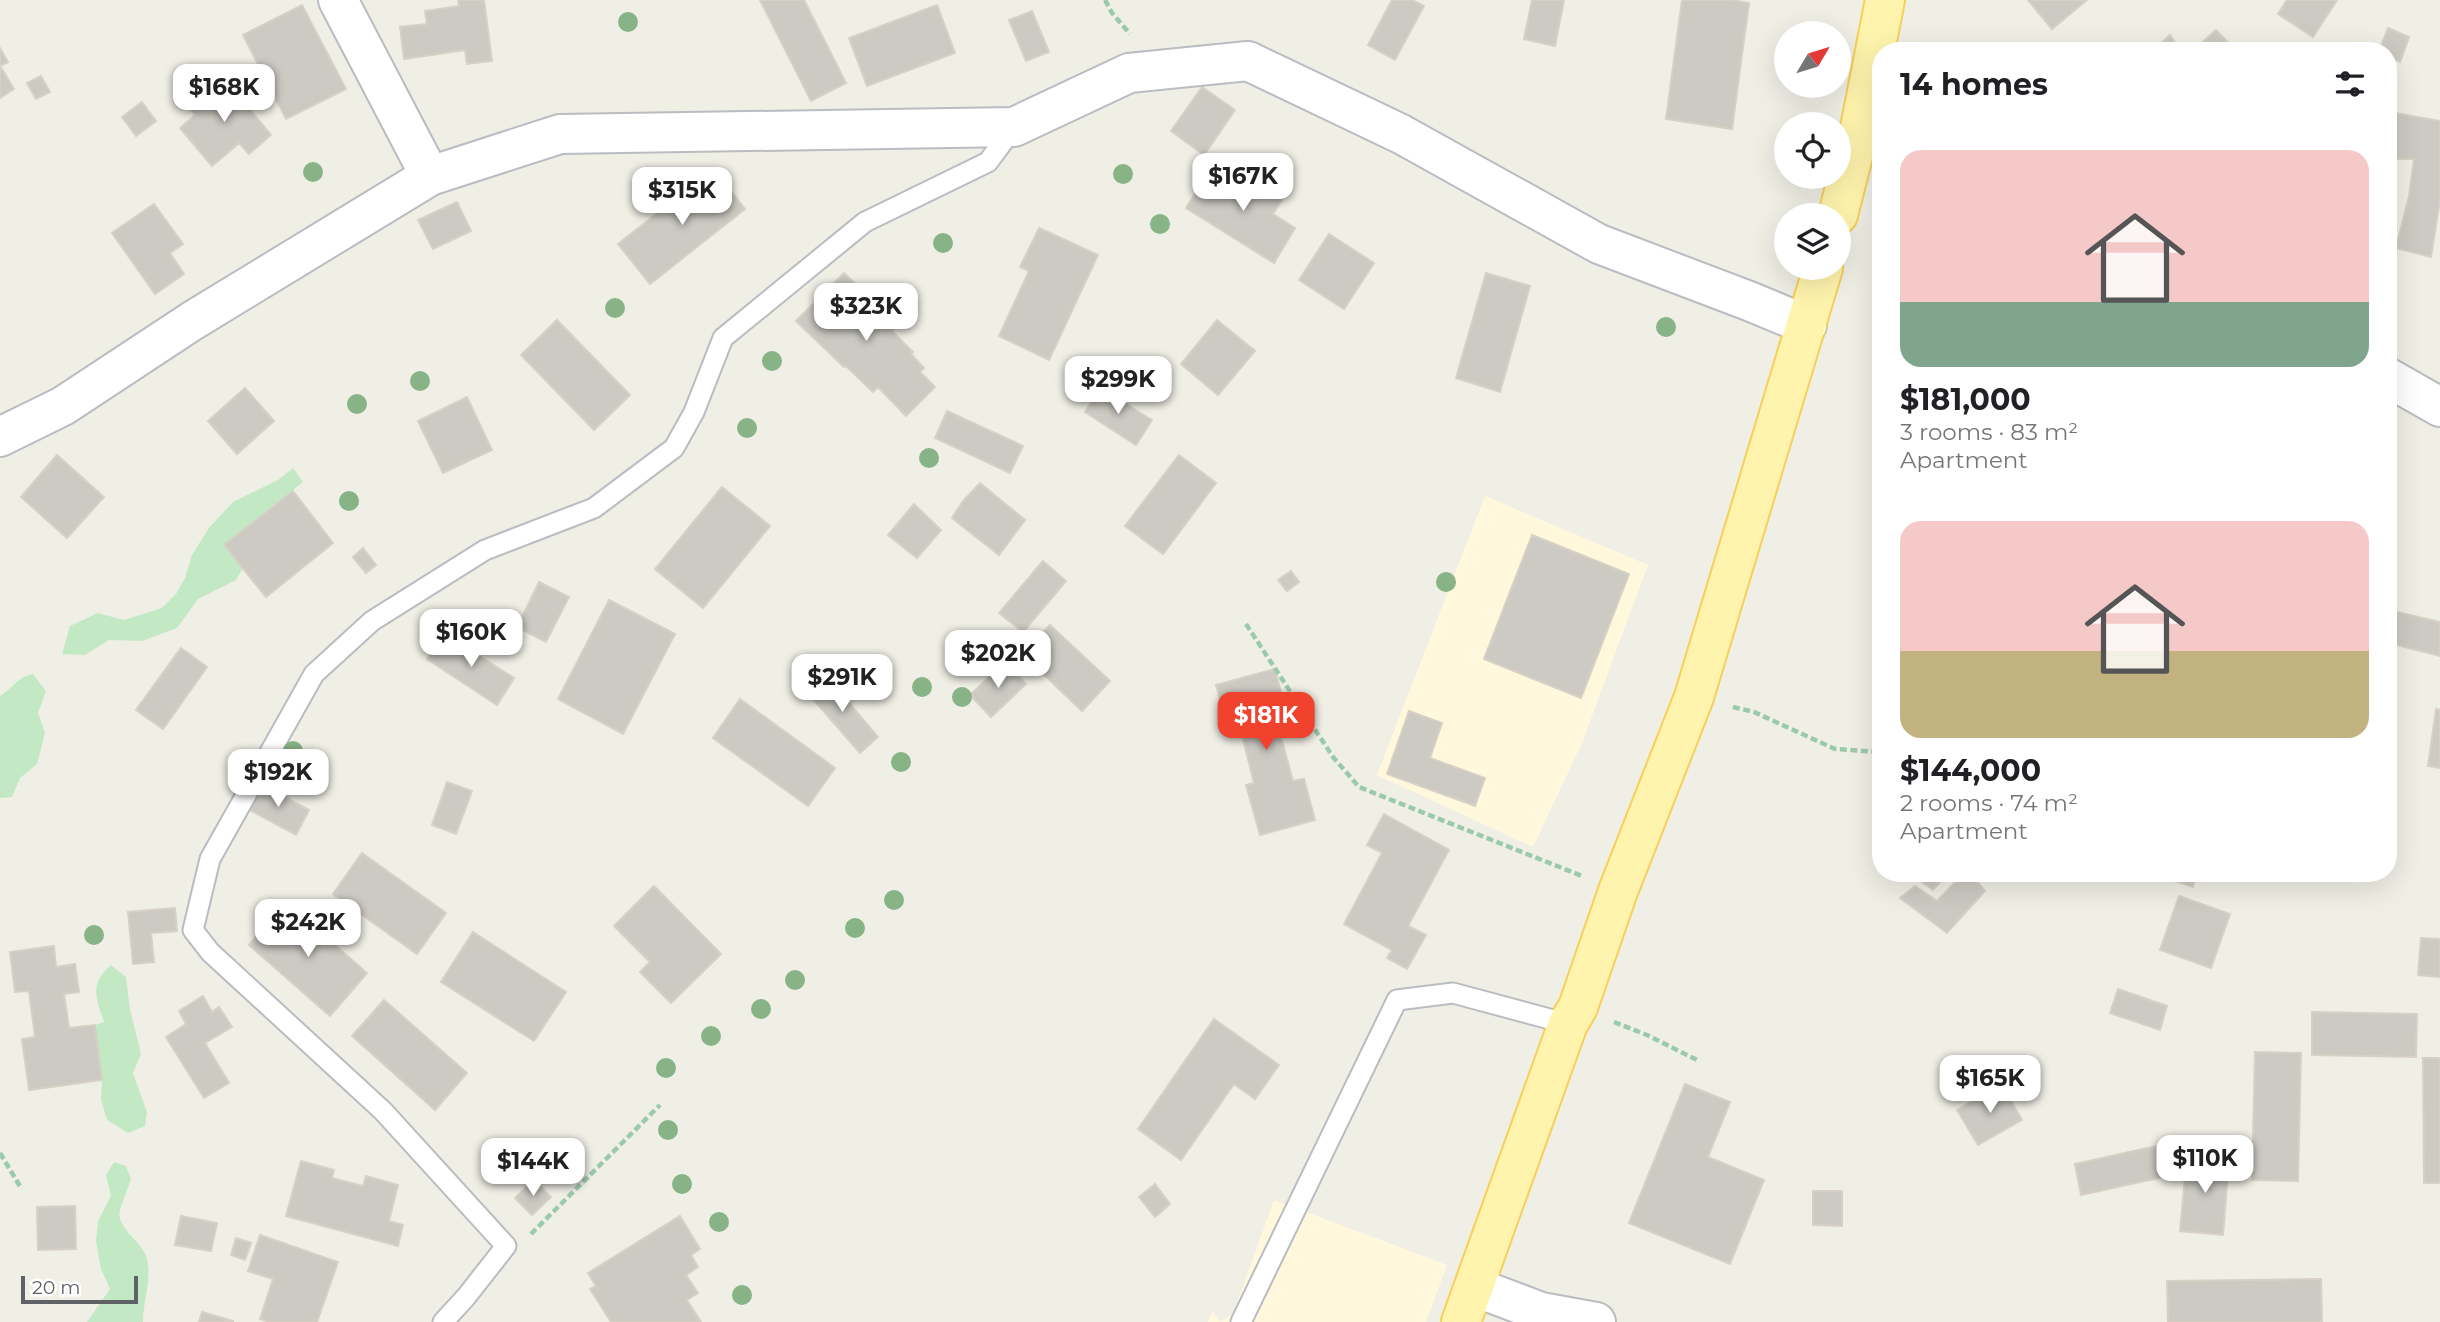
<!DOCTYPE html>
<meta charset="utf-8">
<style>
:root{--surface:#fff;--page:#f2f2f2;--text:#202124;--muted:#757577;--accent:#f0422d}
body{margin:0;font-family:Montserrat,sans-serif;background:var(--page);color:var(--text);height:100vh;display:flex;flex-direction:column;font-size:26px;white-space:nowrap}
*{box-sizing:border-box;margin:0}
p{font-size:23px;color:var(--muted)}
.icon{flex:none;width:38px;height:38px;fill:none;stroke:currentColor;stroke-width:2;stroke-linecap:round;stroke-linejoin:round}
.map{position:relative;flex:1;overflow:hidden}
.details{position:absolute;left:1872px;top:42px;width:525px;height:840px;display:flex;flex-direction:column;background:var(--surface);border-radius:28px;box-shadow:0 7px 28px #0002}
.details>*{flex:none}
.needle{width:46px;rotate:52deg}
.fabs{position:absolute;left:1774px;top:21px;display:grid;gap:14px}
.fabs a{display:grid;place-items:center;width:77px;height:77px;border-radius:50%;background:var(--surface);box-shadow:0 7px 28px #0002;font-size:35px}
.scale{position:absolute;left:21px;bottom:18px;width:117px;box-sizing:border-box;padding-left:7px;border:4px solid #5e6267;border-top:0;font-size:19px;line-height:24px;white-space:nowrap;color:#5e6267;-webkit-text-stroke:5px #fff;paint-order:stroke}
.price{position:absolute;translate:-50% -60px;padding:0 16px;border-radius:14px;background:#fff;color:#222;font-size:23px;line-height:46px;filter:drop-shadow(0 2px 4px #0008)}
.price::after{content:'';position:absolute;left:50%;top:42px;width:21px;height:16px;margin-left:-10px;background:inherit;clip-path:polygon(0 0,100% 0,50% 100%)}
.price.selected{background:var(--accent);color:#fff}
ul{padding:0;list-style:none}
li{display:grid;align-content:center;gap:14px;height:371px;padding:0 28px}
li span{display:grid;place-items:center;height:217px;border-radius:21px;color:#555}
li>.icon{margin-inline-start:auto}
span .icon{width:126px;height:126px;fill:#fffc;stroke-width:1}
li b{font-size:30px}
h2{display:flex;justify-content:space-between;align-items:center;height:84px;padding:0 28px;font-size:30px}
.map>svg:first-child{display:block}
.commercial{fill:#fff8dd}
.green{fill:#c2e9c3}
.building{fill:#cccac3;stroke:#d6d1c4;stroke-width:2}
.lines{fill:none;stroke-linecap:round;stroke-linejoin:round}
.service-casing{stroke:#b9bcc0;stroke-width:23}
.minor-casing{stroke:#b9bcc0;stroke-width:42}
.primary-casing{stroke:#f7cf59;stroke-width:42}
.path{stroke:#9bcaaa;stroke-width:4.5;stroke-dasharray:7 3.5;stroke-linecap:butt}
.service{stroke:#fff;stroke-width:19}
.minor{stroke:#fff;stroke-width:38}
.primary{stroke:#fff4ad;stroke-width:38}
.tree{fill:#87b386}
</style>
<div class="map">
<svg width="2440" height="1322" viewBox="0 0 2440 1322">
<rect width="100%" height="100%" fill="#f0efe6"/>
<!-- commercial -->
<path class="commercial" d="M1485,496L1648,565L1582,743L1533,847L1377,775Z
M1274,1200L1447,1265L1426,1322H1208L1212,1311L1220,1322L1233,1314Z"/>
<!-- green -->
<path class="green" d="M293,468L303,482L225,544L243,568L236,580L198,599L177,628L142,641L109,640L85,655L62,654L70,626L98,613L124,620L162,608L176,594L185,578L192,555L209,528L233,502L278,480Z
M33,674L46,691L38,713L45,733L37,764L20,778L12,797L0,798V696C14,687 16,678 33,674Z
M111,965L126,977L130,1010L141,1054L133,1073L147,1112L145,1126L128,1133L107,1120L101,1100L102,1080L95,1025L104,1022C96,997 89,984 111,965Z
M114,1162L126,1166L131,1179C128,1189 123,1199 120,1210C115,1227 141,1241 146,1256C153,1279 143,1299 143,1322H87L110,1289L101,1269L96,1242L98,1221L111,1196L106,1175Z"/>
<!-- building -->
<path class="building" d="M458,0H484L492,61L467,64L465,50L404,59L400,27L427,24L425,11L459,6Z
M760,0H804L846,83L811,101Z
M1392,0H1412L1424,6L1395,60L1368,45Z
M1532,0H1564L1555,46L1524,39Z
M1682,0H1732L1749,3L1732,129L1666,119Z
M2028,0H2087L2052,29Z
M2287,0H2337L2313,37L2278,14Z
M302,5L346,89L286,119L243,35Z
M937,5L955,53L867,86L849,38Z
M1032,11L1049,52L1026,61L1009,20Z
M2388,28L2409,37L2400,62L2389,57V51H2379Z
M2216,30L2236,51H2193Z
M2170,35L2181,51H2153Z
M0,48L8,62L0,66L14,89L0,98Z
M41,76L50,92L36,99L27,83Z
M223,77L271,135L249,154L239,143L212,166L180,128L195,115L191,110L206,97L203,93Z
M1202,87L1235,110L1204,155L1171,131Z
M142,102L156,121L136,136L122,117Z
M2389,112L2440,121V200L2431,257L2396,248L2409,196L2414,159H2396L2389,188Z
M714,169L745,209L650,284L618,244Z
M1233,170L1282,200L1273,214L1295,228L1274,263L1186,208L1208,173L1225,183Z
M457,202L471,231L433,249L418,220Z
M154,204L183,244L170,253L184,274L155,294L112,233Z
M1039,228L1098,255L1049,360L999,336L1029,271L1020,267Z
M1329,234L1374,263L1344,309L1299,280Z
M844,273L898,325L892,331L913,352L911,354L924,368L920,372L935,387L906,416L878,387L873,392L846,366L844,367L796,321Z
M1486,273L1530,286L1500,392L1456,378Z
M557,320L630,395L594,430L521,355Z
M1217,320L1255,351L1218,395L1181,364Z
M245,388L274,421L237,454L208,421Z
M1100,388L1152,420L1136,445L1085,412Z
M467,397L492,450L443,473L418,421Z
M947,411L1023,446L1010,473L935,438Z
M57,455L104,497L67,538L21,497Z
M1179,455L1216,483L1163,554L1125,526Z
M980,483L1025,520L999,555L952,518L963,501Z
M722,487L770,526L703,608L655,569Z
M293,491L333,543L266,597L224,545Z
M914,504L941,530L917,558L888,535Z
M1532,535L1629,574L1581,698L1484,659Z
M363,548L376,565L366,573L353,557Z
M1043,561L1066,581L1023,632L999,613Z
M1291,571L1299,582L1287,591L1278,580Z
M539,582L569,597L546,642L517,627Z
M609,600L675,634L623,734L558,699Z
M2389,610L2440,622V656L2389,643Z
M1050,625L1110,681L1082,711L1040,671L1051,659L1033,643Z
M443,633L514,678L497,705L427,659Z
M181,648L207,667L163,729L136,710Z
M1005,662L1026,684L991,717L970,695Z
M1275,669L1285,708L1274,711L1293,781L1304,779L1315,820L1260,835L1246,785L1254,783L1238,719L1226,722L1216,685Z
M825,675L878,737L860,753L806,691Z
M740,699L835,768L808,806L713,738Z
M2436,709L2440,710V768L2428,766Z
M1409,711L1442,723L1430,758L1485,778L1475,806L1387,774Z
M447,782L472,791L456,834L432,825Z
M259,784L309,810L296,835L246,808Z
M1384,814L1449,850L1408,926L1426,935L1407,969L1387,958L1392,950L1344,924L1382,853L1367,845Z
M362,853L446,913L417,954L333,894Z
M1910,873H1949L1933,890Z
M1964,873H1970L1985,891L1947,933L1900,898L1915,886L1937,901Z
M2151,873H2197L2193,887Z
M654,886L721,954L671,1003L640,972L650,962L614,926Z
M2179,896L2230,914L2211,968L2160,950Z
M286,902L367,973L330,1016L249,945Z
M175,908L177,931L151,933L154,962L133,964L128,912Z
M473,932L566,992L534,1041L441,982Z
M2421,938L2440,939V977L2418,975Z
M54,946L56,967L75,964L79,992L64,994L69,1028L95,1025L102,1080L29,1090L22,1039L35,1037L29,991L15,992L10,952Z
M2118,989L2167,1006L2160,1030L2110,1013Z
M203,996L212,1012L219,1007L232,1027L205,1043L229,1083L204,1098L166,1037L186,1024L179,1011Z
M384,1000L467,1073L435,1110L352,1036Z
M2312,1012L2417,1014L2416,1057L2312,1055Z
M1214,1019L1279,1065L1255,1099L1234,1084L1181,1160L1138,1129Z
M2255,1052L2301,1053L2298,1181L2252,1180Z
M2423,1058H2440V1183H2424Z
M1685,1084L1730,1102L1708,1157L1764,1180L1730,1264L1629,1223Z
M2001,1084L2022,1120L1978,1145L1957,1110Z
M2170,1143L2177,1174L2081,1195L2075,1164Z
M2187,1155L2229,1159L2223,1235L2180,1231Z
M301,1161L334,1170L332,1178L363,1186L366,1176L398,1185L389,1221L403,1225L398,1246L286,1216Z
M534,1180L551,1197L532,1215L515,1198Z
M1155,1184L1170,1204L1155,1217L1139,1197Z
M1813,1191H1842V1226L1813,1225Z
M75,1206L76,1249L38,1250L37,1207Z
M181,1216L217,1223L211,1251L175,1245Z
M680,1216L700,1249L691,1255L698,1267L686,1275L698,1293L687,1300L701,1322H611L590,1289L596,1286L588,1273Z
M260,1235L338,1262L317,1322H269L260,1319L273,1279L248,1271Z
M236,1238L251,1243L245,1260L231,1255Z
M2321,1279L2322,1322H2168L2167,1281Z
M202,1312L233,1321V1322H199Z"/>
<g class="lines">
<!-- service casing -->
<g class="service-casing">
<path id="service" d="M443,1322L466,1297L506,1246L383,1111L210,952L193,930L210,859L314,674L372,621L485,550L594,508L674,448L694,412L723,338L865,222L988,162L1014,127
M1241,1322L1397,1000L1453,993L1568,1024"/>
</g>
<!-- minor casing -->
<g class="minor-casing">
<path id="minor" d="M338,0L430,176
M2389,378L2440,407
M0,437L63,406L192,321L430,176L560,134L1014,127L1129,73L1248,61L1401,134L1599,244L1749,301L1807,325
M1475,1287L1541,1312L1596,1322"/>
</g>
<!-- primary casing -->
<g class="primary-casing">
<path id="primary" d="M1838,215L1860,128L1885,0
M1461,1322L1568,1024L1578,1007L1618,891L1694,697L1823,268"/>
</g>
<!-- path -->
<path class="path" d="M1105,0L1112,13L1130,34
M1246,624L1333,757L1359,787L1582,876
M1733,707L1754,712L1835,749L1881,752
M1614,1022L1647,1035L1699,1061
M0,1153L21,1188
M531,1234L660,1105"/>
<!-- service -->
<use href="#service" class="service"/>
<!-- minor -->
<use href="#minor" class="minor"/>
<!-- primary -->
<use href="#primary" class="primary"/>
</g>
<!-- trees -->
<g class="tree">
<circle cx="628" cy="22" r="10"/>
<circle cx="313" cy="172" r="10"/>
<circle cx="1123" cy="174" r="10"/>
<circle cx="1160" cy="224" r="10"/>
<circle cx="943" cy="243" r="10"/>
<circle cx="615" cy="308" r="10"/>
<circle cx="1666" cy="327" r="10"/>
<circle cx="772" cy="361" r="10"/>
<circle cx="420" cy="381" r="10"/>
<circle cx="357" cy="404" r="10"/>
<circle cx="747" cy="428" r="10"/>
<circle cx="929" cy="458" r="10"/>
<circle cx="349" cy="501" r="10"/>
<circle cx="1446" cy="582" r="10"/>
<circle cx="922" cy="687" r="10"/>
<circle cx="962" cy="697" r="10"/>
<circle cx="293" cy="751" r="10"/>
<circle cx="901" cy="762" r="10"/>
<circle cx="894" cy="900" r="10"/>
<circle cx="855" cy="928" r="10"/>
<circle cx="94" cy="935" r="10"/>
<circle cx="795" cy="980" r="10"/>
<circle cx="761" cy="1009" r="10"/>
<circle cx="711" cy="1036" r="10"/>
<circle cx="666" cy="1068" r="10"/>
<circle cx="668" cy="1130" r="10"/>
<circle cx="682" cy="1184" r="10"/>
<circle cx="719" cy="1222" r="10"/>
<circle cx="742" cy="1295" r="10"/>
</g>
</svg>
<div class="fabs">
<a><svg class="needle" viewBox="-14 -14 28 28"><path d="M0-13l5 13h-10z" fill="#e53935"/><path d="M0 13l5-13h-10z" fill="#757577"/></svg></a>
<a><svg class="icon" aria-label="locate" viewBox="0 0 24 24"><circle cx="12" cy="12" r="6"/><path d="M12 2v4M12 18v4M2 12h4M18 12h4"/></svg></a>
<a><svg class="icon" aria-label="layers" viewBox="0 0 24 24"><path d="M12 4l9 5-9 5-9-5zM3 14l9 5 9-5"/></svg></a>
</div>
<div class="scale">20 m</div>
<b class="price" style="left:224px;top:124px">$168K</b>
<b class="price" style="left:1243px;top:213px">$167K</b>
<b class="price" style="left:682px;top:227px">$315K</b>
<b class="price" style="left:866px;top:343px">$323K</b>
<b class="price" style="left:1118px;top:416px">$299K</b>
<b class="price" style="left:471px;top:669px">$160K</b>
<b class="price" style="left:998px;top:690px">$202K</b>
<b class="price" style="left:842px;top:714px">$291K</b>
<b class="price selected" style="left:1266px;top:752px">$181K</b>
<b class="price" style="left:278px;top:809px">$192K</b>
<b class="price" style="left:308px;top:959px">$242K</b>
<b class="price" style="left:1990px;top:1115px">$165K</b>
<b class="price" style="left:2205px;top:1195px">$110K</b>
<b class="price" style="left:533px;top:1198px">$144K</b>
<section class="details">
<h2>14 homes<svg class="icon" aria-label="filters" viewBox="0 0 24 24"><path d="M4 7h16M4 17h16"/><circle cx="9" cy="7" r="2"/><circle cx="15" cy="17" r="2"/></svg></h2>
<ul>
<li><span style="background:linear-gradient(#f6c9c9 70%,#7fa58c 0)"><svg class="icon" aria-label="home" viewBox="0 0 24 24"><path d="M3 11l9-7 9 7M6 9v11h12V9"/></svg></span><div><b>$181,000</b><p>3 rooms · 83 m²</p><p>Apartment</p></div></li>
<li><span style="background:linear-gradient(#f6c9c9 60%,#c2b280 0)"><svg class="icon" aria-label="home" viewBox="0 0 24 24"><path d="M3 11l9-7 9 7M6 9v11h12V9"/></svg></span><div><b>$144,000</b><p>2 rooms · 74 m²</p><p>Apartment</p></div></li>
</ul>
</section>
</div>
